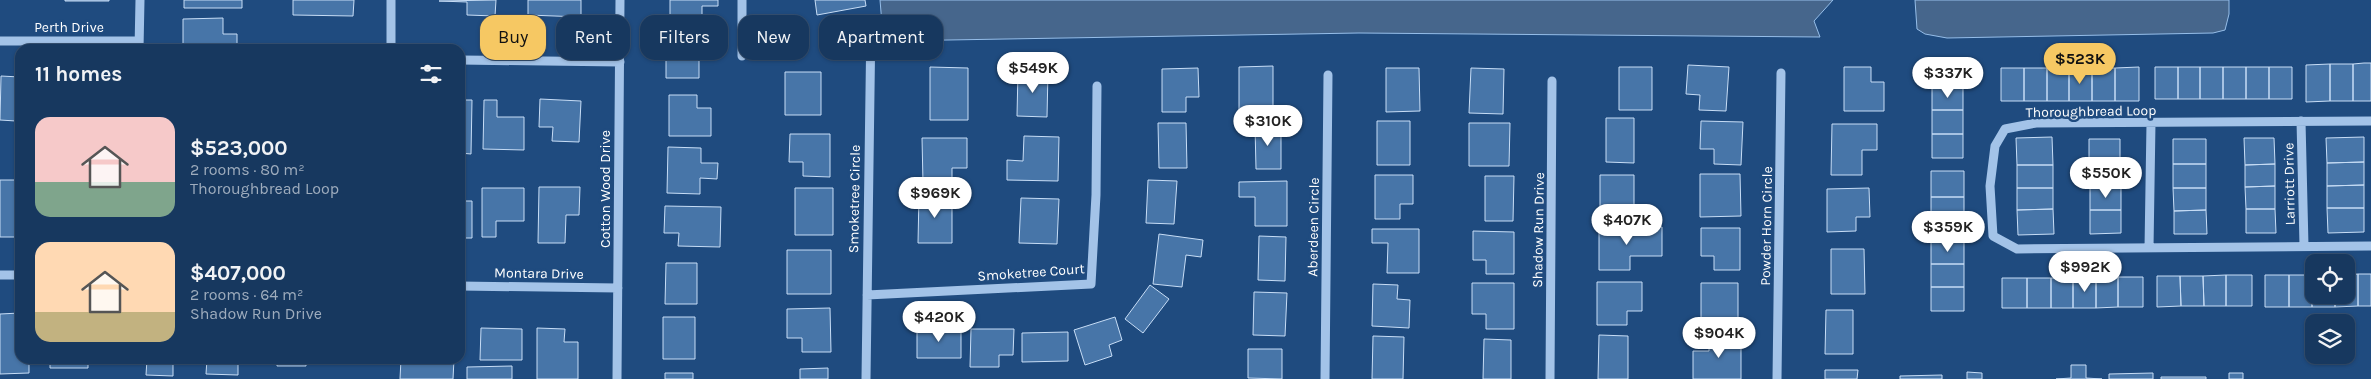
<!DOCTYPE html>
<meta charset="utf-8">
<style>
:root{--surface:#17385f;--page:#203f65;--text:#f1f3f6;--muted:#9eacbd;--line:#365274;--accent:#f6c863}
body{margin:0;font-family:Karla,sans-serif;background:var(--page);color:var(--text);height:100vh;display:flex;flex-direction:column;font-size:19px;white-space:nowrap}
*{box-sizing:border-box;margin:0}
p{font-size:16px;color:var(--muted)}
.icon{flex:none;width:28px;height:28px;fill:none;stroke:currentColor;stroke-width:2;stroke-linecap:round;stroke-linejoin:round}
.map{position:relative;flex:1;overflow:hidden}
.drawer{position:absolute;left:15px;top:44px;width:450px;height:320px;display:flex;flex-direction:column;background:var(--surface);border-radius:15px;box-shadow:0 1px 4px #0004,0 0 0 1px var(--line)}
.drawer>*{flex:none}
.banner{position:absolute;left:480px;top:15px;width:475px;height:45px;display:flex;gap:10px}
.controls{position:absolute;left:2305px;top:254px;display:grid;gap:10px}
.controls a{display:grid;place-items:center;width:50px;height:50px;border-radius:10px;background:var(--surface);box-shadow:0 1px 4px #0004,0 0 0 1px var(--line);font-size:25px}
.price{position:absolute;translate:-50% -42px;padding:0 11px;border-radius:18px;background:#fff;color:#222;font-size:16px;line-height:32px;filter:drop-shadow(0 1px 2px #0008)}
.price::after{content:'';position:absolute;left:50%;top:30px;width:15px;height:11px;margin-left:-8px;background:inherit;clip-path:polygon(0 0,100% 0,50% 100%)}
.price.selected{background:var(--accent);color:#111}
ul{padding:0;list-style:none}
li{display:flex;align-items:center;gap:15px;height:125px;padding:0 20px}
li span{display:grid;place-items:center;flex:none;width:140px;height:100px;border-radius:15px;color:#555}
li>.icon{margin-inline-start:auto}
span .icon{width:60px;height:60px;fill:#fffc;stroke-width:1}
li b{font-size:21px}
h2{display:flex;justify-content:space-between;align-items:center;height:60px;padding:0 20px;font-size:21px}
.tag{padding:0 18px;border-radius:15px;background:var(--surface);box-shadow:0 1px 4px #0004,0 0 0 1px var(--line);font-size:18px;line-height:45px}
.tag.selected{background:var(--accent);color:#111}
.map>svg:first-child{display:block}
.water{fill:#46668c;stroke:#96bee9}
.building{fill:#4775a8;stroke:#c7ddf6}
.lines{fill:none;stroke-linecap:round;stroke-linejoin:round}
.minor{stroke:#a3c3e8;stroke-width:9}
.labels{text-anchor:middle;stroke-width:5;stroke-linejoin:round;paint-order:stroke}
.street-label{font-size:14px;fill:#fff;stroke:#1f4b7f}
</style>
<div class="map">
<svg width="2371" height="379" viewBox="0 0 2371 379">
<rect width="100%" height="100%" fill="#1f4b7f"/>
<!-- water -->
<path class="water" d="M880,0H1833L1814,21L1820,37L1359,33L889,41L882,24Z
M1915,0H2229V14L2225,30L2213,33L1947,38L1925,34L1917,29Z"/>
<!-- building -->
<path class="building" d="M65,0H109V1H65Z
M184,0H242V8H184Z
M293,0H354L353,16L293,15Z
M496,0L495,16L467,15V2L439,1Z
M528,0H581V17L528,15Z
M670,0H718V6H702V21H670Z
M815,0H865L866,6L817,15Z
M223,18V34H237V49H183V19Z
M666,36H699V78H666Z
M1932,63H1963V88H1932Z
M2364,63H2371V101H2353V64Z
M2330,64V101L2306,102V65Z
M2330,64H2353V101H2330Z
M1688,65L1729,67L1726,111L1699,110L1700,95L1686,94Z
M1273,66V112H1239V67Z
M930,67L968,68V120H930Z
M1619,67H1652V110H1619Z
M1844,67H1871V82H1884V111H1844Z
M2139,67V101H2115V68Z
M2155,67H2178V99H2155Z
M2178,67H2200V99H2178Z
M2200,67H2223V99H2200Z
M2223,67H2246V99H2223Z
M2246,67H2269V99H2246Z
M2269,67H2292V99H2269Z
M1198,68L1199,97H1186V112H1162V69Z
M1386,68H1419L1420,111L1386,112Z
M1471,68L1504,69L1503,114L1469,113Z
M2001,68H2024V101H2001Z
M2024,68H2047V101H2024Z
M2047,68H2069V101H2047Z
M2069,68H2092V101H2069Z
M2092,68H2115V101H2092Z
M1018,71L1048,72L1047,117L1017,116Z
M785,72H821V115H785Z
M1,76L20,77V135H15L16,121L0,120Z
M1932,88H1963V110H1932Z
M669,95H697V108H711V136H669Z
M540,99L581,101L579,142L552,141L553,127H539Z
M460,100H472L471,154L460,153Z
M484,100H497V117H524V150L483,149Z
M1932,110H1963V134H1932Z
M1606,118H1634V163L1606,162Z
M1377,121H1410V165H1377Z
M1701,121L1743,122L1741,165L1714,164V149H1700Z
M1158,123H1186L1187,168H1159Z
M1469,123H1510L1509,166H1469Z
M1832,124H1877V150H1862V175H1831Z
M1255,126H1281V169H1256Z
M790,134H830V177L803,176V162H789Z
M1932,134H1963V158H1932Z
M1024,136L1059,137L1058,181L1007,180V160L1023,161Z
M2052,137L2053,165H2017L2016,138Z
M2364,137V162L2327,163L2326,138Z
M922,138H967V168H952V183H923Z
M2244,138H2274L2275,164L2245,165Z
M2089,139H2120V165H2089Z
M2173,139H2206V164H2173Z
M668,147L701,148V163H718L717,179L700,178V194L667,193Z
M2364,162V185L2327,186V163Z
M2173,164H2206V188H2173Z
M2275,164V186L2245,187V165Z
M2017,165H2053V188H2017Z
M2089,165H2120L2121,188H2090Z
M1931,171H1964V197H1931Z
M1700,174H1740L1741,216L1700,217Z
M1375,175H1413V204H1400V219H1375Z
M1600,175H1634V218H1600Z
M1485,176H1514L1513,221H1485Z
M0,180H20V237H0Z
M1148,180L1177,181L1174,224L1146,223Z
M1287,181V226H1255V197H1239V182Z
M2364,185V208H2327V186Z
M2275,186V209H2246L2245,187Z
M539,187H580L579,215H566L565,243H538Z
M482,188H524V221H496V237H482Z
M795,188H833V235H795Z
M1869,188L1870,217H1856V231L1827,232V189Z
M2017,188H2053V209L2017,210Z
M2090,188H2121V210H2090Z
M2173,188H2206V210L2174,211Z
M919,195H952V243H918Z
M1931,197H1964V217H1931Z
M1021,198L1059,199L1057,244L1019,243Z
M460,201H472V238H460Z
M665,206L721,207L720,247L678,246L679,233H664Z
M2327,208H2364V232L2328,233Z
M2053,209L2054,234L2018,235L2017,210Z
M2246,209H2275L2276,233H2246Z
M2090,210H2121V233L2090,234Z
M2206,210L2207,234H2174V211Z
M1931,217H1964V242H1931Z
M1599,227H1662V256H1630V270H1599Z
M1701,228H1740V270H1714V256H1701Z
M1372,229H1419V273H1387L1388,243H1372Z
M1473,231L1514,232V274H1486V260H1473Z
M1159,234L1203,240L1201,257L1186,255L1182,287L1153,284Z
M1259,236L1286,237L1285,281L1258,280Z
M1931,242H1964V264H1931Z
M1831,249H1864L1865,294H1831Z
M787,250H831V294H787Z
M666,263H697V304H665Z
M1931,264H1964V287H1931Z
M2358,274V306L2335,307V295H2346V275Z
M2358,274H2371V306H2358Z
M2226,275V306H2204L2203,276Z
M2226,275H2252V306H2226Z
M2265,275H2289V307H2265Z
M2289,275H2312V307H2289Z
M2312,275H2314V295H2335V307H2312Z
M2157,276H2180L2181,306L2157,307Z
M2180,276H2203L2204,306H2181Z
M2096,277V308H2073V278Z
M2096,277H2118V307L2096,308Z
M2118,277H2143V307H2118Z
M2002,278H2027V308H2002Z
M2027,278H2051V308H2027Z
M2051,278H2073V308H2051Z
M1597,282H1642V311H1627V325H1597Z
M1472,283H1514V329H1486V314H1472Z
M1701,283H1738V327H1701Z
M1373,284L1398,285L1397,299L1410,300L1409,328L1372,326Z
M1150,285L1169,299L1143,333L1125,319Z
M1931,287H1964V311H1931Z
M1254,292L1287,293L1285,336L1253,335Z
M830,308L831,352H802V338H787V309Z
M1826,310H1853V354H1825Z
M20,313V359H29V373L0,374V314Z
M663,317H695V359H663Z
M1115,317L1122,340L1109,345L1112,356L1085,365L1074,330Z
M481,328L522,329V360H480Z
M537,328L565,329L564,342H578V379H537Z
M917,329H961V358H917Z
M971,329H1014L1013,355H999V367H970Z
M1068,332V361L1022,362V333Z
M1599,335L1628,336V379H1598Z
M1373,336L1404,337L1403,379H1372Z
M1709,336H1741V379H1693V351H1709Z
M1484,339L1511,340V379H1483Z
M1248,349H1282V379L1248,378Z
M50,359H88V368H50Z
M111,359H144V362H111Z
M147,359H200L199,361L173,360V376L146,375Z
M207,359H255L238,360V375L206,374Z
M277,359H306V366H277Z
M401,359H454L453,379H400Z
M2071,365H2086V378L2102,379H2056L2071,378Z
M512,366V379H467V367Z
M828,368V379H800V369Z
M1825,370H1858L1857,379H1825Z
M1967,372L1982,373V379H1967Z
M665,373H693V379H665Z
M2153,373V379H2109V374Z
M2229,373H2243V379H2229Z
M1942,375V379H1900V376Z
M2161,377H2206V379H2161Z"/>
<g class="lines">
<!-- minor -->
<path class="minor" d="M0,41H139
M139,49L140,0
M391,49V0
M742,56V0
M460,60L620,62
M2301,121L2304,246
M2371,121L2036,123L2005,129L1995,146L1990,186L1993,236L2017,249L2371,246
M2149,248L2151,123
M0,275H20
M460,286L618,288
M867,295L1091,284L1096,195L1097,86
M617,379L620,0
M866,379L871,20
M1325,379L1328,75
M1550,379L1552,81
M1777,379L1781,73"/>
</g>
<g class="labels">
<!-- street labels -->
<g class="street-label">
<text x="69" y="32">Perth Drive</text>
<text transform="translate(2091 111) rotate(-1)" y="5">Thoroughbread Loop</text>
<text transform="translate(2289 184) rotate(-91)" y="5">Larriott Drive</text>
<text transform="translate(605 189) rotate(-90)" y="5">Cotton Wood Drive</text>
<text transform="translate(854 199) rotate(-89)" y="5">Smoketree Circle</text>
<text transform="translate(1766 226) rotate(-89)" y="5">Powder Horn Circle</text>
<text transform="translate(1313 227) rotate(-89)" y="5">Aberdeen Circle</text>
<text transform="translate(1538 230) rotate(-89)" y="5">Shadow Run Drive</text>
<text transform="translate(1031 272) rotate(-4)" y="5">Smoketree Court</text>
<text transform="translate(539 273) rotate(1)" y="5">Montara Drive</text>
</g>
</g>
</svg>
<div class="controls">
<a><svg class="icon" aria-label="locate" viewBox="0 0 24 24"><circle cx="12" cy="12" r="6"/><path d="M12 2v4M12 18v4M2 12h4M18 12h4"/></svg></a>
<a><svg class="icon" aria-label="layers" viewBox="0 0 24 24"><path d="M12 4l9 5-9 5-9-5zM3 14l9 5 9-5"/></svg></a>
</div>
<b class="price selected" style="left:2080px;top:85px">$523K</b>
<b class="price" style="left:1033px;top:94px">$549K</b>
<b class="price" style="left:1948px;top:99px">$337K</b>
<b class="price" style="left:1268px;top:147px">$310K</b>
<b class="price" style="left:2106px;top:199px">$550K</b>
<b class="price" style="left:935px;top:219px">$969K</b>
<b class="price" style="left:1627px;top:246px">$407K</b>
<b class="price" style="left:1948px;top:253px">$359K</b>
<b class="price" style="left:2085px;top:293px">$992K</b>
<b class="price" style="left:939px;top:343px">$420K</b>
<b class="price" style="left:1719px;top:359px">$904K</b>
<div class="banner">
<a class="tag selected">Buy</a>
<a class="tag">Rent</a>
<a class="tag">Filters</a>
<a class="tag">New</a>
<a class="tag">Apartment</a>
</div>
<section class="drawer">
<h2>11 homes<svg class="icon" aria-label="filters" viewBox="0 0 24 24"><path d="M4 7h16M4 17h16"/><circle cx="9" cy="7" r="2"/><circle cx="15" cy="17" r="2"/></svg></h2>
<ul>
<li><span style="background:linear-gradient(#f6c9c9 65%,#7fa58c 0)"><svg class="icon" aria-label="home" viewBox="0 0 24 24"><path d="M3 11l9-7 9 7M6 9v11h12V9"/></svg></span><div><b>$523,000</b><p>2 rooms · 80 m²</p><p>Thoroughbread Loop</p></div></li>
<li><span style="background:linear-gradient(#ffd9b3 70%,#c2b280 0)"><svg class="icon" aria-label="home" viewBox="0 0 24 24"><path d="M3 11l9-7 9 7M6 9v11h12V9"/></svg></span><div><b>$407,000</b><p>2 rooms · 64 m²</p><p>Shadow Run Drive</p></div></li>
</ul>
</section>
</div>
